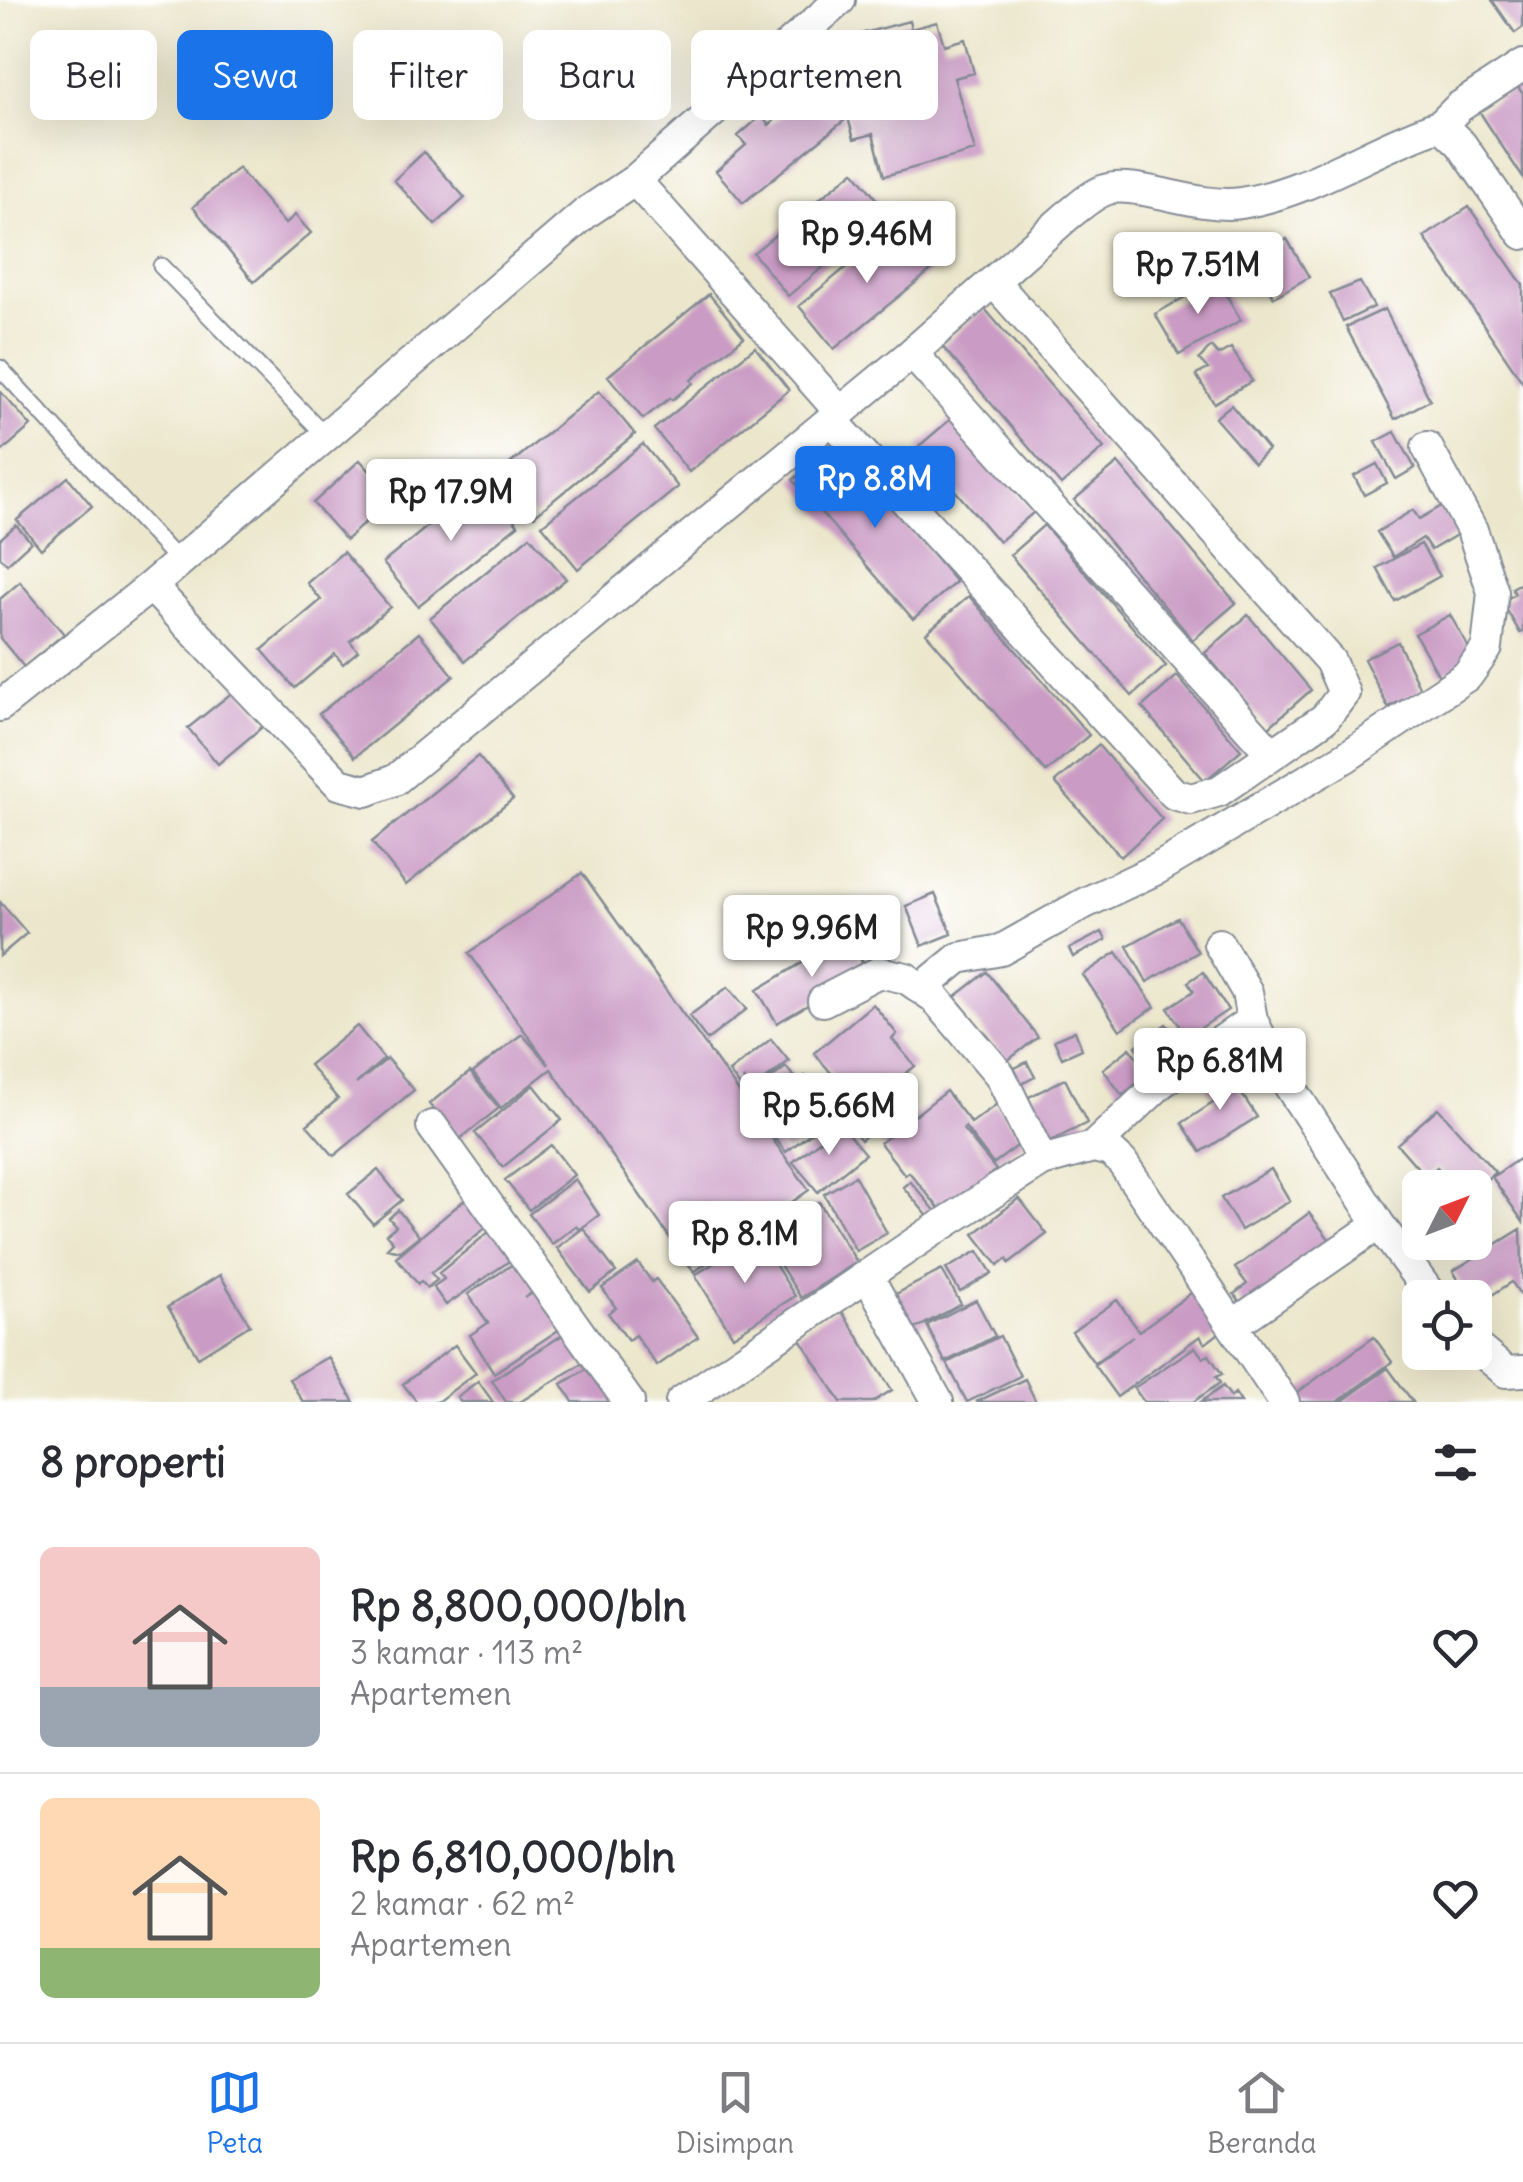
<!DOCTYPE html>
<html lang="id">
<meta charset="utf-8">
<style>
:root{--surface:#fff;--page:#f7f7f7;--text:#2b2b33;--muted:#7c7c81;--line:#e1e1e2;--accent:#1a73e8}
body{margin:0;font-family:Delius,sans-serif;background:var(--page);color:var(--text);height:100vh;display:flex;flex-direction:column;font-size:38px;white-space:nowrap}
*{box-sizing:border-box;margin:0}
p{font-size:32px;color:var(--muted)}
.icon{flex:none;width:55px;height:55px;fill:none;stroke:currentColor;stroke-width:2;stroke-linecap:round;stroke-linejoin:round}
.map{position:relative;height:1402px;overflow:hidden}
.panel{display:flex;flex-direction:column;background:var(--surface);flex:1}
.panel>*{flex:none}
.top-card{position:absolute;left:30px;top:30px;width:1000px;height:90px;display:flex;gap:20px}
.needle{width:65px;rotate:48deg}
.buttons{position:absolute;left:1402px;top:1170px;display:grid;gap:20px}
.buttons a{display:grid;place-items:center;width:90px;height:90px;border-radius:15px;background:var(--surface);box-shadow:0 10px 40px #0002;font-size:50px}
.price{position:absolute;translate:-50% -85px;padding:0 22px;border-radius:10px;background:#fff;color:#222;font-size:32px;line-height:65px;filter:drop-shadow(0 2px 5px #0008)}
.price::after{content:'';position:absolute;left:50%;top:60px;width:30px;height:22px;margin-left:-15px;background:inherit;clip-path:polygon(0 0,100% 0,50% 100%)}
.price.current{background:var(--accent);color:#fff}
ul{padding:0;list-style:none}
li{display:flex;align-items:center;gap:30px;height:250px;padding:0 40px}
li+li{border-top:2px solid var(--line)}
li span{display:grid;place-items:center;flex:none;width:280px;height:200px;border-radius:15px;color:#555}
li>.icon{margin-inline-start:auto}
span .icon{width:120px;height:120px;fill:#fffc;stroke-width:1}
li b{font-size:42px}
h2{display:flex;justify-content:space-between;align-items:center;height:120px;padding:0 40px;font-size:42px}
.chip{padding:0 35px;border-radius:15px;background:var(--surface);box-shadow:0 10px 40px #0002;font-size:35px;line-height:90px}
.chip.current{background:var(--accent);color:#fff}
.tabs{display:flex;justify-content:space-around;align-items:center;height:140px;border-top:2px solid var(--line);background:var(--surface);font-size:28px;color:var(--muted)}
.tabs a{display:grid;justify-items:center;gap:5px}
.tabs .current{color:var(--accent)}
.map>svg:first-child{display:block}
.building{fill:#ca9bc5}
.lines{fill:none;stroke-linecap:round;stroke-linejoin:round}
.service-casing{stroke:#848b95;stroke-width:19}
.minor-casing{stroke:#848b95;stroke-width:34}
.service{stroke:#fff;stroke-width:15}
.minor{stroke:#fff;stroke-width:30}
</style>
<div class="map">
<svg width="1523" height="1402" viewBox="0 0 1523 1402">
<rect width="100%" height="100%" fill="#fff"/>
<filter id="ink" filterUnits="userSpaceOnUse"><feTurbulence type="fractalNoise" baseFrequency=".01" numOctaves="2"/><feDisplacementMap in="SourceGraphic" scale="20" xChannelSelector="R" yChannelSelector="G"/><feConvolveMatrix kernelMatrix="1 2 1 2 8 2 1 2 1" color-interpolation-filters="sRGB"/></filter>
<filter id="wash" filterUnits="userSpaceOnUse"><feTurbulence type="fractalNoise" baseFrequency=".0048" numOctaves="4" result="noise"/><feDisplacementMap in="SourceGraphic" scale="40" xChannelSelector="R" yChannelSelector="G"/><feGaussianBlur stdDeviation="2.25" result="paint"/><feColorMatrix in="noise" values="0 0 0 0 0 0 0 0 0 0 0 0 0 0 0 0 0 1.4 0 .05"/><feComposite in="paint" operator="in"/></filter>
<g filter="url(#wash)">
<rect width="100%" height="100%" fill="#ece7cc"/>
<g id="blocks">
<!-- building -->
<path class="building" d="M1492,0H1523V27L1515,33Z
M909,21L911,29L937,22L944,45L965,39L974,73L954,78L975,151L884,176L873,134L854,139L830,54L856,47L853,36Z
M818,84L846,119L743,203L716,171L746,145L738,136L761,116L769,125Z
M1517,86L1523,94V178L1479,111Z
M424,152L465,198L435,225L394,180Z
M238,168L285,224L295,215L311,233L254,282L193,207Z
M854,171L888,214L788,296L753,253Z
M1469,207L1523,285V383L1424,237Z
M899,224L935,267L834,349L799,306Z
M1287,239L1309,277L1274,297L1267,286L1259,290L1244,264Z
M1217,279L1241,320L1179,355L1155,314Z
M1360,282L1374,307L1343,322L1330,294Z
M709,294L744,337L691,380L693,383L672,400L670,398L643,419L608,376Z
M985,309L1104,448L1061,485L942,346Z
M1385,309L1430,400L1395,419L1346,327Z
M755,347L789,390L689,472L654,429Z
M1211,347L1218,355L1231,348L1252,381L1214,403L1196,375L1208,369L1199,359Z
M0,391L31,426L0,453Z
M599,391L635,434L534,516L499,473Z
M1231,405L1268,450L1254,463L1215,418Z
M953,417L1034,512L999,542L918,447Z
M1395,432L1415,468L1396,479L1376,442Z
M836,443L956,582L913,619L793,480Z
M643,444L678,487L578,569L542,525Z
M360,460L393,497L346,540L313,503Z
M1118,463L1236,603L1193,640L1074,500Z
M1377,464L1387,483L1364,495L1354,476Z
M68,477L92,506L41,549L17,520Z
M483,481L518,525L418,606L383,563Z
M1442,506L1458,534L1431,550L1423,538L1393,557L1377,532L1413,510L1419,519Z
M16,525L31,542L7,564L0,557V539Z
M1044,525L1166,666L1132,696L1010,555Z
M530,536L566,579L465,661L430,618Z
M1421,544L1440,576L1395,601L1377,568Z
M343,552L390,607L350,641L358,651L343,664L335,654L295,688L262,650L321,600L307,583Z
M20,582L64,634L24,667L0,638V599Z
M1523,582V632L1520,633L1502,602L1515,594L1512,588Z
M969,596L1089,735L1046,772L926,633Z
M1248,615L1311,690L1268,728L1205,653Z
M1450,615L1474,657L1439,676L1415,634Z
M419,633L454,676L355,757L319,714Z
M1398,642L1421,691L1388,707L1364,659Z
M1177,676L1241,750L1205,781L1142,707Z
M239,687L268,722L218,764L188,728Z
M1098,745L1162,819L1121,857L1055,782Z
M478,756L513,799L406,885L372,842Z
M582,873L809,1190L694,1272L551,1069L501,1108L473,1073L522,1034L549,1065L469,953Z
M935,894L952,934L922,946L906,906Z
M0,902L27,933L0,956Z
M1178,918L1198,952L1147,982L1127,946Z
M1102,932L1106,940L1073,957L1069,949Z
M847,936L867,970L777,1023L757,990Z
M1117,952L1155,1007L1120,1030L1083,975Z
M987,972L1038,1037L1007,1061L955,997Z
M1203,972L1228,1010L1187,1037L1168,1008L1194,991L1188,982Z
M728,987L747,1009L707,1040L689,1016Z
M873,1004L897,1034L892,1039L915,1066L883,1092L892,1102L874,1116L843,1079L839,1082L814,1053Z
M1166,1024L1181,1045L1152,1068L1136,1046Z
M357,1026L384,1059L356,1084L387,1059L414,1090L334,1156L307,1125L338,1099L309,1065Z
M1075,1031L1082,1049L1062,1058L1054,1040Z
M771,1039L789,1061L753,1089L743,1079L752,1091L747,1095L729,1072Z
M1130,1048L1149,1074L1122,1095L1103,1069Z
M1027,1062L1035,1077L1019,1085L1011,1070Z
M786,1067L795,1078L764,1103L754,1091Z
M1226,1070L1257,1117L1201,1152L1182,1123L1216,1101L1205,1084Z
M470,1072L499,1108L459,1140L429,1104Z
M805,1076L834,1115L786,1152L755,1112Z
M1065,1079L1087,1123L1047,1143L1025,1099Z
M841,1081L878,1126L861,1140L824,1095Z
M534,1085L562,1120L503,1167L475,1133Z
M946,1091L971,1123L997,1104L1024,1141L993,1164L965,1127L963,1129L996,1170L983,1181L986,1184L943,1213L909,1172L905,1175L880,1143Z
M1438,1108L1495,1172L1475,1190V1188H1455L1437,1167L1426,1177L1397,1144Z
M840,1124L865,1154L818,1192L793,1162Z
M551,1145L574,1175L529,1210L505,1180Z
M1523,1156V1222L1492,1177Z
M1271,1169L1290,1201L1241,1230L1221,1198Z
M378,1170L402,1200L373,1224L348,1194Z
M855,1176L887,1233L856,1251L824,1194Z
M575,1179L599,1215L579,1230L576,1226L552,1244L529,1214Z
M910,1181L939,1215L932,1221L903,1187Z
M468,1197L490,1224L431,1273L437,1280L427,1288L421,1281L418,1284L396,1257Z
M1019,1198L1047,1234L1009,1263L1007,1259L998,1265L974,1234Z
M819,1202L857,1262L801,1298L763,1238Z
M398,1210L419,1236L400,1251L387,1248L393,1242L386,1234L396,1226L389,1218Z
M1309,1213L1333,1244L1245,1309L1234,1294L1247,1284L1235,1268Z
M495,1227L518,1255L446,1305L433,1287L444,1279L439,1273Z
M583,1228L616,1272L590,1292L557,1248Z
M1521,1229L1523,1299L1512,1282L1475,1306V1298H1469L1453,1271Z
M757,1236L795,1296L733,1336L695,1275Z
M978,1251L992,1273L960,1292L946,1269Z
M519,1260L538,1289L524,1298L539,1290L563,1327L494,1373L470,1335L488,1323L468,1294Z
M638,1263L652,1282L656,1279L698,1337L657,1366L635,1335L628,1340L608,1313L616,1308L602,1288Z
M942,1270L961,1304L915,1329L896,1294Z
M220,1275L250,1325L198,1357L168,1307Z
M1194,1291L1223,1330L1205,1344L1200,1336L1117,1397L1094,1365L1133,1336L1094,1363L1072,1332L1117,1300L1139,1331Z
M976,1300L995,1336L945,1362L927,1325Z
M839,1307L892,1390L873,1402H841L797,1334Z
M569,1331L587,1360L520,1402H506L492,1380Z
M1000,1336L1020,1376L967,1402L947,1363Z
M1374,1337L1392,1362L1337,1402H1295L1291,1397Z
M455,1345L476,1373L437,1402H417L403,1384Z
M1195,1347L1203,1358L1209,1355L1222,1374L1216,1377L1220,1383L1193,1402H1144L1134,1388Z
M328,1357L354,1402H303L289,1379Z
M594,1364L617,1402H573L562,1384Z
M1388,1368L1413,1402H1341Z
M1025,1379L1036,1402H976Z
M478,1381L493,1402H461L457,1397Z
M1223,1386L1231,1397L1235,1393L1241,1402H1201Z"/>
</g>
</g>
<g filter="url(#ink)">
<use href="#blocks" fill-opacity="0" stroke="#848b95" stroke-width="2.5"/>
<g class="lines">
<!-- service casing -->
<g class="service-casing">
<path id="service" d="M161,266L326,436
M0,368L179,562"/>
</g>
<!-- minor casing -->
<g class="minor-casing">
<path id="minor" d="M1441,125L1459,107L1523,65
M635,180L841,413
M912,353L1272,754
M832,420L1174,794L1191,799L1219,791L1325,718L1344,693L1330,661L994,282
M151,586L339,784L366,791L395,780L912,353L1067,216C1079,207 1091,195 1105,190C1132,179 1201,210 1241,203C1312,192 1373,147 1441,125L1461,144L1523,234
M0,706L151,586L587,212L635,180L840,0
M1219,944L1247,992L1252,1020L1270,1056L1379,1224L1433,1298
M921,989L959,958L1001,950L1085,903L1157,869L1346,757L1468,675L1487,648L1493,592L1472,530L1427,447
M823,1001L879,972L906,978L935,998L1000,1075L1042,1161
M432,1126L629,1402
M1093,1147L1161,1083L1252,1020
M867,1275L938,1402
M1233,1325L1379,1224
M1475,1346L1506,1372L1523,1371
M681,1402L928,1234L1042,1161L1093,1147L1110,1151L1122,1162L1284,1402"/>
</g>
<!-- service -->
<use href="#service" class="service"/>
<!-- minor -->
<use href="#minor" class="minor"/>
</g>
</g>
</svg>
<div class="buttons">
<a><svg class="needle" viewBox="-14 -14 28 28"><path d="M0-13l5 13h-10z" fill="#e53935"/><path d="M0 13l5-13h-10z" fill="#7c7c81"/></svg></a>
<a><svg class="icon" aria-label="locate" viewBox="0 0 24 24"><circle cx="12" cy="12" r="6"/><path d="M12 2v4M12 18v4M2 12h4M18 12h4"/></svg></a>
</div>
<b class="price" style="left:867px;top:286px">Rp 9.46M</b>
<b class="price" style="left:1198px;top:317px">Rp 7.51M</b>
<b class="price current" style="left:875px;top:531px">Rp 8.8M</b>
<b class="price" style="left:451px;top:544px">Rp 17.9M</b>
<b class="price" style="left:812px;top:980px">Rp 9.96M</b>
<b class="price" style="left:1220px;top:1113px">Rp 6.81M</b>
<b class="price" style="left:829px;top:1158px">Rp 5.66M</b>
<b class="price" style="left:745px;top:1286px">Rp 8.1M</b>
<div class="top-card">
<a class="chip">Beli</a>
<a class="chip current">Sewa</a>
<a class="chip">Filter</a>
<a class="chip">Baru</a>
<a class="chip">Apartemen</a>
</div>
</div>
<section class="panel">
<h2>8 properti<svg class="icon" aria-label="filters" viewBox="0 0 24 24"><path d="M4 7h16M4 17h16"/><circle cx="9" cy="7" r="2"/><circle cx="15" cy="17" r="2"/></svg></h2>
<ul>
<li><span style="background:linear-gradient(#f6c9c9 70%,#9aa5b1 0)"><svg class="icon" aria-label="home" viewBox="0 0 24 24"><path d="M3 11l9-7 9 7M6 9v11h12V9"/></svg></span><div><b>Rp 8,800,000/bln</b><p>3 kamar · 113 m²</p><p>Apartemen</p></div><svg class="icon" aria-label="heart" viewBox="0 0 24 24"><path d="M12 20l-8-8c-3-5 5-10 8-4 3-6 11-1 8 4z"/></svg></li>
<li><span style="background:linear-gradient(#ffd9b3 75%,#8fb573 0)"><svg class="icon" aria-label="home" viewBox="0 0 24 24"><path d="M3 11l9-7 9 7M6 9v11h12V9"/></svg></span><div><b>Rp 6,810,000/bln</b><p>2 kamar · 62 m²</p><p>Apartemen</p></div><svg class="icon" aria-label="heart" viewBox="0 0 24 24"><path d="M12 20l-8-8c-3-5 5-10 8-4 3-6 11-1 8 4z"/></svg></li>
</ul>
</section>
<nav class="tabs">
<a class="current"><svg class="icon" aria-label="map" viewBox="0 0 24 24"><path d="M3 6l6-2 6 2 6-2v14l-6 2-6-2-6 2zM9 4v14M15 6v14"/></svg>Peta</a>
<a><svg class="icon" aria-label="saved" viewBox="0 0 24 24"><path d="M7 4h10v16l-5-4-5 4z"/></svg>Disimpan</a>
<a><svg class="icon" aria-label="home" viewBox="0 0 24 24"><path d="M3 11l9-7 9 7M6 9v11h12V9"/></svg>Beranda</a>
</nav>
